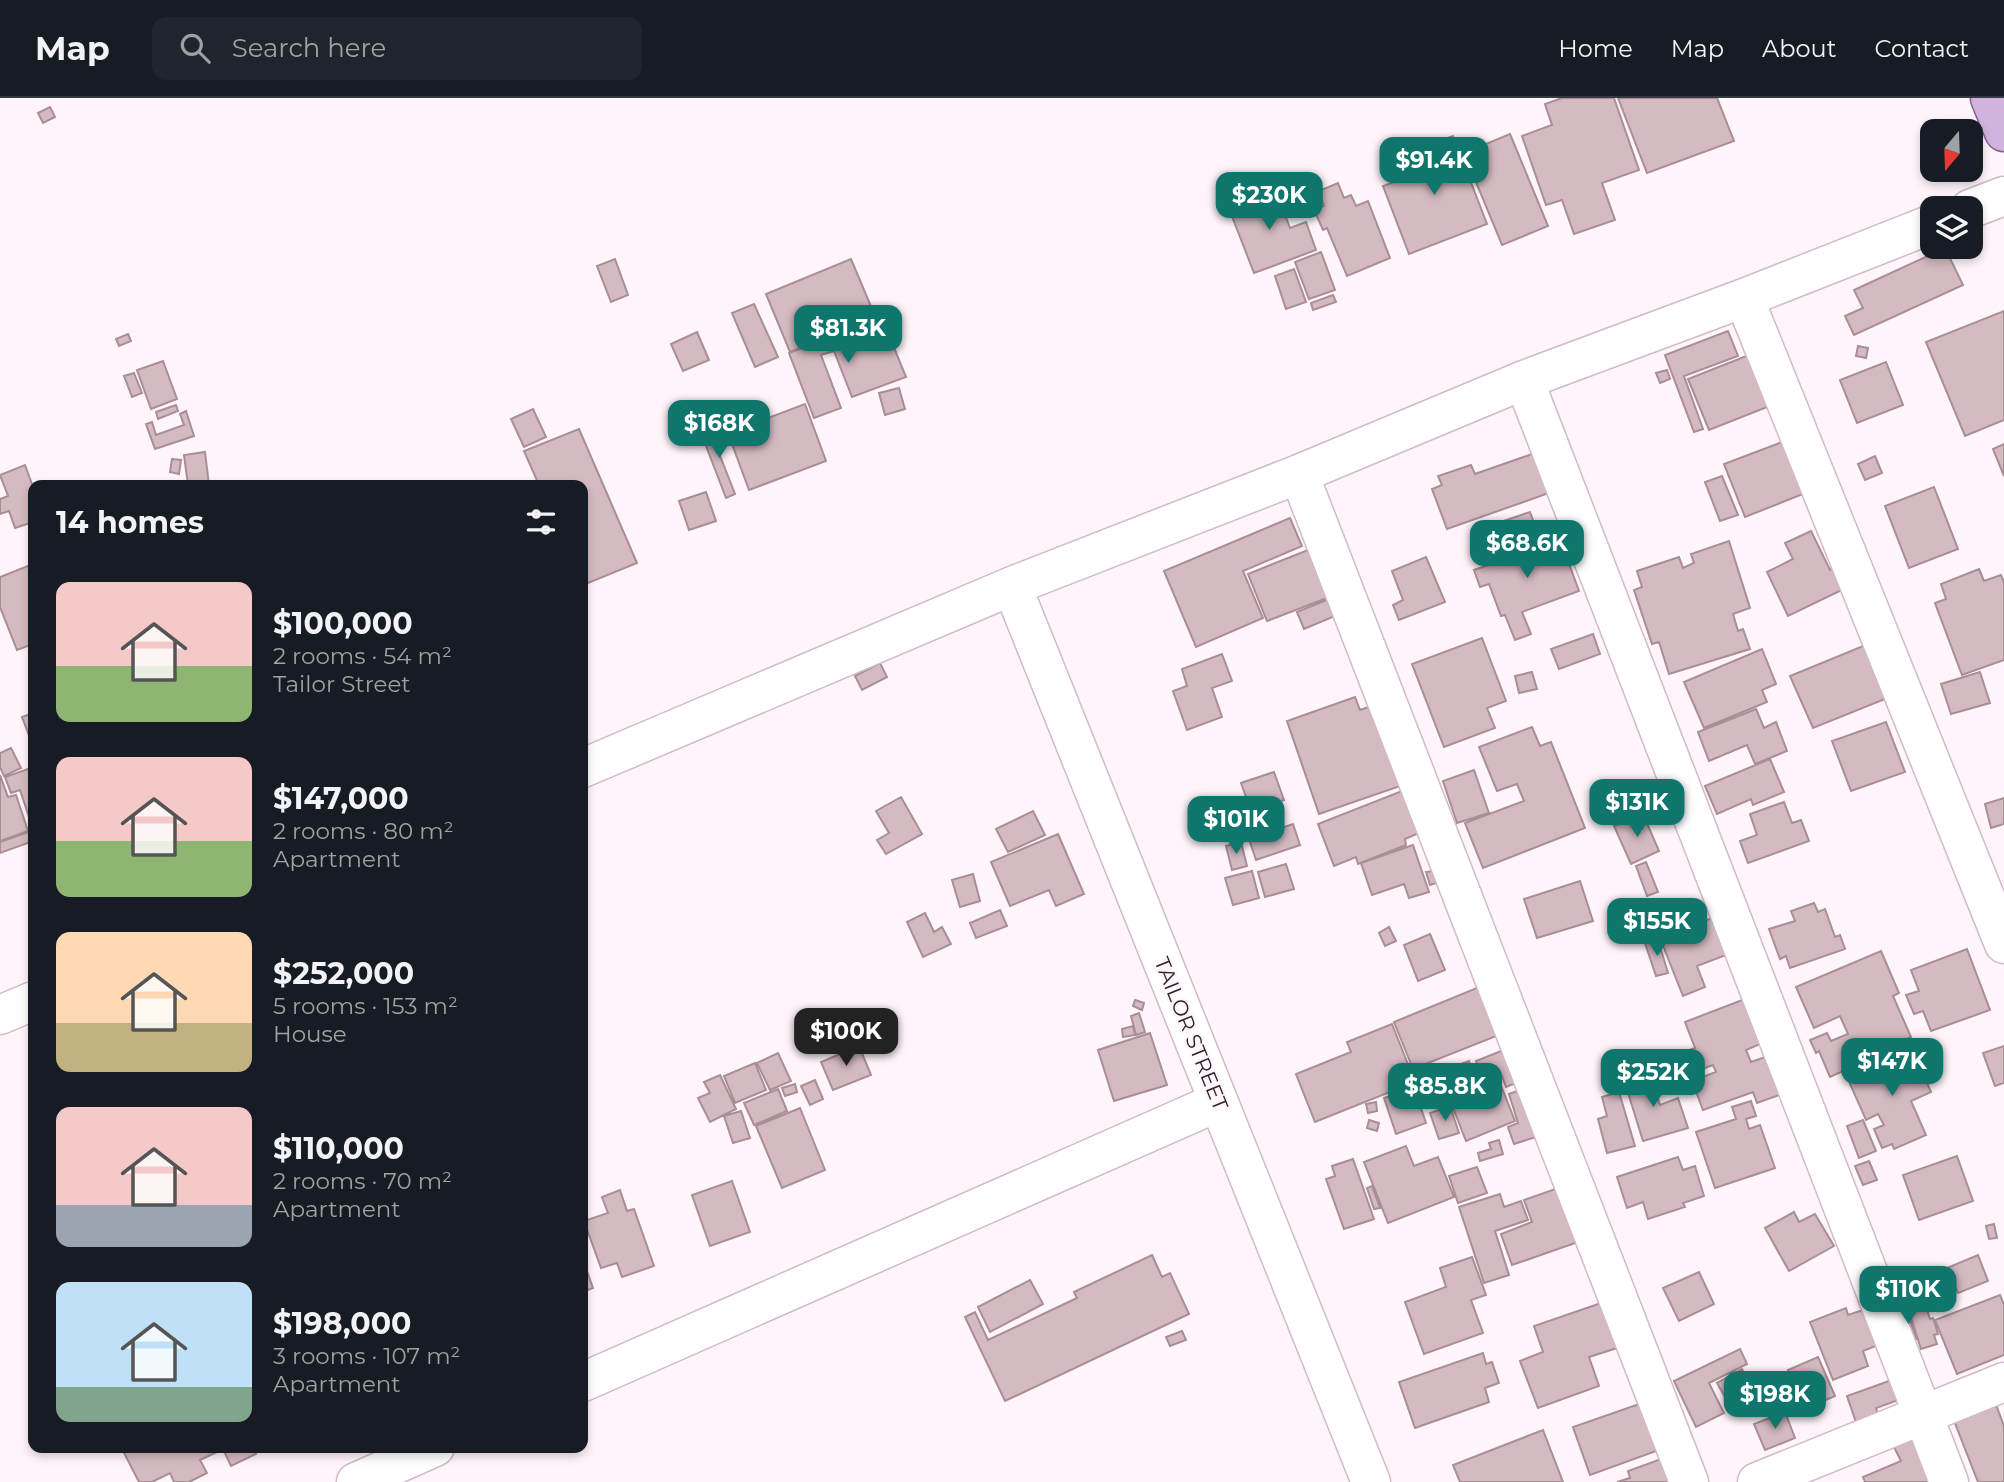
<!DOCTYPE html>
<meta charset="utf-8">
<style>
:root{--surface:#171b24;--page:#20242c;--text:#f1f3f6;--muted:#9ea1a6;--line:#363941;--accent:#0f766e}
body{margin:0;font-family:Montserrat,sans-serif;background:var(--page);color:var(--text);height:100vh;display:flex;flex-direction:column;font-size:26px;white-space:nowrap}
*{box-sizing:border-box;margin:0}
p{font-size:23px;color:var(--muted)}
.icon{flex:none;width:38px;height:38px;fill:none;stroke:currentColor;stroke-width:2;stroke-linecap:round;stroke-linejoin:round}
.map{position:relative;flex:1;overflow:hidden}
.sheet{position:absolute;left:28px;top:382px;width:560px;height:973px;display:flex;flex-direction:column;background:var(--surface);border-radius:14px;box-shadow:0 4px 10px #0003}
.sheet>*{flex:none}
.needle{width:46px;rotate:199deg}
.buttons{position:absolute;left:1920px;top:21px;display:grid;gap:14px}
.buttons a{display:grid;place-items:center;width:63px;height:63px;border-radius:14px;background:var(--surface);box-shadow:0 4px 10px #0003;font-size:35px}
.price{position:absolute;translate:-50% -60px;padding:0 16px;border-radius:14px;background:var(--accent);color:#fff;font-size:23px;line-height:46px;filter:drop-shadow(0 2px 4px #0008)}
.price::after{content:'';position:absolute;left:50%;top:42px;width:21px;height:16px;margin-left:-10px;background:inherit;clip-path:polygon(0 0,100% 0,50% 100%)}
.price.selected{background:#222;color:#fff}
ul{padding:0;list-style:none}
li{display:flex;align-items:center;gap:21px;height:175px;padding:0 28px}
li span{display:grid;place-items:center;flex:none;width:196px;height:140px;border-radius:14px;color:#555}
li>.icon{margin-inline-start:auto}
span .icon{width:84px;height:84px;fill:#fffc;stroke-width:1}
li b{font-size:30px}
h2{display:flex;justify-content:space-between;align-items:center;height:84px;padding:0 28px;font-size:30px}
header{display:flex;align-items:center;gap:42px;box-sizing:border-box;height:98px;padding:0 35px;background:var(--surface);border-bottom:2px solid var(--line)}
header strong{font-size:33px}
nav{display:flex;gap:38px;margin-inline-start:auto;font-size:24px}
.search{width:490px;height:63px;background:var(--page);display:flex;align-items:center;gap:18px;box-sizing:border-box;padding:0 24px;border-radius:14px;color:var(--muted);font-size:26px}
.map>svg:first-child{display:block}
.building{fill:#d6bac2;stroke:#a98e95;stroke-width:2}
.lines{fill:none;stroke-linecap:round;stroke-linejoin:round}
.minor-casing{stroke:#d1bac9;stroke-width:41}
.primary-casing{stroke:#846090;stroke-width:41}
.minor{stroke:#fff;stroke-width:38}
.primary{stroke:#d2b3dd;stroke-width:38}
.labels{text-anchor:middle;stroke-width:5;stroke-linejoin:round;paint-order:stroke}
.street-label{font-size:21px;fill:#2c2329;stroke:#fff5fb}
</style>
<header>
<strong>Map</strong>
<div class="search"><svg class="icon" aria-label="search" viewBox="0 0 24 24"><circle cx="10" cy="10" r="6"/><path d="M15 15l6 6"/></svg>Search here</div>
<nav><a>Home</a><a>Map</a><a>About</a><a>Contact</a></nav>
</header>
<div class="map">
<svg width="2004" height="1384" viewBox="0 0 2004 1384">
<rect width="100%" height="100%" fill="#fff5fb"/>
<!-- building -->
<path class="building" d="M1562,0H1614L1639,72L1602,85L1615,122L1574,136L1562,102L1546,107L1522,38L1552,27L1545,6Z
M1618,0H1717L1734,43L1647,75Z
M50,9L55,19L43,25L38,15Z
M1510,36L1548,128L1502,147L1464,55Z
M1453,38L1487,126L1409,156L1383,88L1408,79L1400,58Z
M1338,85L1344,100L1351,97L1356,108L1368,103L1390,160L1347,178L1327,130L1323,132L1314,112L1324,108L1319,93Z
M1275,90L1290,130L1306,124L1316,152L1254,175L1228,108Z
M1945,150L1963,187L1854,237L1845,218L1863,210L1854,192Z
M1321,154L1335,192L1309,201L1295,164Z
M615,161L628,197L611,204L597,168Z
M851,161L875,218L790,254L766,196Z
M1294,171L1306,204L1286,211L1275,178Z
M1333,197L1336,204L1313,212L1311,205Z
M754,206L778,259L755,269L732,215Z
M2004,213V322L1965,338L1926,244Z
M882,220L906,279L852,299L834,253L821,257L841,310L814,320L789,255Z
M1728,233L1738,258L1684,278L1703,331L1694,334L1665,257Z
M697,234L709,262L683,273L671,246Z
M128,236L131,243L119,248L116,241Z
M1858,248L1868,250L1866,260L1856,258Z
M1759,253L1780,304L1709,332L1688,281Z
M163,263L177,301L151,311L137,272Z
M1886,264L1903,307L1857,325L1840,282Z
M1667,272L1670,281L1660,285L1656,275Z
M134,275L142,295L132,299L124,278Z
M899,290L905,311L885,317L879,295Z
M805,306L826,363L749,392L728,335Z
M176,307L178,313L158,321L156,314Z
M533,311L546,339L524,349L511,321Z
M186,313L194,338L155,351L146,326L152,324L156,337L184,327L180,316Z
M579,331L637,465L583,487V387H539L524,353Z
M724,332L729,346L717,350L735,396L726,400L703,340Z
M1793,340L1813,392L1745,419L1724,366Z
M2004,346V378L1993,351Z
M205,354L209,387H188L184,357Z
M1535,355L1549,395L1447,431L1432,391L1442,387L1438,378L1471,367L1475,376Z
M1875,358L1882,375L1865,382L1858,366Z
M172,361L181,362L179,376L170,374Z
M25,367L33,389V424L15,430L9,413L0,416V401L8,398L0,377Z
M1722,378L1738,417L1720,423L1705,384Z
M1934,389L1958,451L1909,470L1885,408Z
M706,394L716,423L689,432L679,403Z
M1530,414L1536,430L1487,448L1480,431Z
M1290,420L1302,448L1243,473L1263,520L1196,549L1164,473Z
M1811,433L1830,472L1838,468L1848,489L1788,518L1767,474L1793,461L1785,445Z
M1534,439L1539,452L1561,444L1579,493L1522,514L1531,536L1515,542L1505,517L1501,518L1489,486L1480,489L1474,472L1492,466L1488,456Z
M1729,443L1750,510L1733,516L1738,533L1743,531L1750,551L1669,576L1659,544L1652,546L1634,492L1642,489L1637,473L1679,459L1683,470L1694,465L1691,456Z
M1308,452L1327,500L1267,523L1248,476Z
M1426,459L1445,504L1399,522L1393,507L1403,502L1392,473Z
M33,466V546L17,552L0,509V479Z
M1979,471L1984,483L2001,477L2004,484V562L1962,577L1935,505L1946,501L1941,486Z
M1329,501L1335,518L1304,531L1297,514Z
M1593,536L1600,556L1559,571L1551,551Z
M1482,540L1506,603L1487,610L1495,630L1444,649L1412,566Z
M1868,546L1890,599L1813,630L1790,578Z
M1762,551L1776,586L1762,592L1767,604L1704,630L1684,584Z
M1222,556L1232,583L1212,590L1222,619L1187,632L1173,593L1187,588L1182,571Z
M880,565L887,579L862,592L855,578Z
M1532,574L1537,591L1519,595L1515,578Z
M1980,574L1990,605L1951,616L1941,586Z
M1355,599L1360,612L1383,604L1412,684L1319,716L1287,623Z
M1756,611L1764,630L1776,624L1787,653L1755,666L1747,647L1709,663L1698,634Z
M33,615V648L22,619Z
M1886,624L1905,674L1851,693L1832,643Z
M1532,629L1540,648L1551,644L1585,730L1483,770L1465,725L1524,703L1517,686L1497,693L1479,649Z
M11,650L21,670L4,678L0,669V655Z
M1770,661L1784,694L1753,707L1751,701L1717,716L1705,688Z
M28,671L33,685V718L29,719L20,692L11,695L5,679Z
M1474,672L1489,715L1457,725L1443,683Z
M1274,674L1284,702L1251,713L1241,685Z
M0,677L8,699L16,697L28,733L0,743Z
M1402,693L1419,735L1405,741L1406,747L1358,766L1356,759L1334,768L1318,726Z
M901,699L922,736L886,756L877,742L889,735L876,713Z
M2004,700V726L1991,730L1985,706Z
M1784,704L1792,725L1801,722L1809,743L1748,765L1740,743L1757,737L1750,716Z
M1033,713L1045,737L1008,754L996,731Z
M1643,716L1659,753L1631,766L1614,728Z
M1257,724L1261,735L1235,743L1232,733Z
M33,725V743L0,755V744L32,733L29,726Z
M1293,726L1300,747L1256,762L1249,741Z
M1058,736L1084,796L1056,808L1049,792L1010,808L991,764Z
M1241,744L1247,768L1232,772L1226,748Z
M1413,747L1429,794L1409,800L1404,786L1372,797L1361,765Z
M1646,764L1658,794L1647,798L1636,768Z
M1286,766L1294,791L1265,799L1258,774Z
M1252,773L1259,800L1233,807L1225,780Z
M1433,773L1436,785L1430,787L1426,774Z
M973,776L980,803L960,809L952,782Z
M1580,783L1593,823L1537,840L1524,801Z
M1814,805L1818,814L1825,811L1835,839L1840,837L1845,851L1790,870L1786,858L1780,861L1769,831L1795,823L1791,813Z
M1000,812L1007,828L976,840L970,825Z
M925,815L934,834L942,829L951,846L923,859L907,824Z
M1712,820L1726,857L1697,868L1705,889L1683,898L1660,840Z
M1389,829L1396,843L1385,848L1379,835Z
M1430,836L1445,872L1418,883L1404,847Z
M1658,842L1668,875L1656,878L1645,845Z
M1967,851L1990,912L1931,933L1923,913L1914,916L1906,897L1919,893L1911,872Z
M1881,853L1899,895L1893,898L1911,939L1848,965L1850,970L1830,979L1819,953L1816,955L1810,942L1827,935L1831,943L1848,936L1840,918L1814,930L1796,889Z
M1489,885L1509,933L1413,971L1394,924Z
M1750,899L1767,943L1746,952L1751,964L1768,958L1782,996L1757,1005L1753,994L1703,1012L1692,983L1716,974L1713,967L1697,973L1689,952L1695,950L1685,924Z
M1135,902L1144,905L1142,912L1133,908Z
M1139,915L1145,934L1136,937L1131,918Z
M1392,926L1415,984L1315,1024L1296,976L1351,954L1347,944Z
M1133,928L1135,937L1123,939L1122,931Z
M1150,935L1167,987L1114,1003L1098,952Z
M1516,947L1529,980L1506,989L1502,978L1484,984L1476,963Z
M859,948L871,977L833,992L821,964Z
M2004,948V985L1995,988L1983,955Z
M1913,952L1931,994L1911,1003L1926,1037L1894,1051L1892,1046L1882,1050L1874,1031L1884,1027L1878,1016L1866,1022L1847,979Z
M778,955L791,983L770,992L757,965Z
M1469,963L1479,988L1498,980L1515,1023L1466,1043L1439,974Z
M755,965L766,992L735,1005L724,978Z
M1649,974L1660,1007L1678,1000L1688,1030L1643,1043L1624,982Z
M720,977L736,1011L710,1024L698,1000L710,995L704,984Z
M815,982L823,1001L810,1007L801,988Z
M795,986L797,994L785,998L782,990Z
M1529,989L1545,1036L1514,1046L1508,1029L1518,1025L1509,996Z
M1414,990L1426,1025L1396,1036L1384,1000Z
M778,991L787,1013L754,1027L744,1005Z
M1619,994L1635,1048L1607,1055L1598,1021L1607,1018L1602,999Z
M1751,1003L1756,1018L1746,1021L1749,1031L1760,1027L1775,1070L1715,1090L1696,1034L1736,1021L1732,1009Z
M1376,1004L1377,1013L1368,1015L1366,1006Z
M1450,1008L1459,1035L1439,1041L1430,1015Z
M800,1010L825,1072L782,1090L756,1028Z
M741,1013L750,1040L733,1045L724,1018Z
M1369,1022L1379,1025L1377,1033L1367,1030Z
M1863,1022L1876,1053L1859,1060L1847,1028Z
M1499,1042L1503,1056L1480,1063L1478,1055L1491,1051L1489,1045Z
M1406,1048L1414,1068L1438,1059L1454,1099L1388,1125L1364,1064Z
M1957,1058L1973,1103L1919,1122L1903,1077Z
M1678,1059L1683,1072L1695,1068L1704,1098L1683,1105L1685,1109L1648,1121L1643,1104L1627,1110L1617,1079Z
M1353,1061L1374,1121L1344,1131L1326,1081L1335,1078L1332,1068Z
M1869,1063L1877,1082L1863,1087L1855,1068Z
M1477,1069L1487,1095L1458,1105L1449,1078Z
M732,1083L750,1134L710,1148L692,1097Z
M1372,1088L1380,1110L1374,1111L1367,1090Z
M1564,1088L1584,1142L1512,1167L1501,1136L1532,1124L1524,1102Z
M620,1092L627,1113L634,1111L654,1168L622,1179L617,1165L601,1170L584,1123L608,1115L602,1099Z
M1500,1096L1504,1109L1521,1103L1528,1122L1495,1133L1509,1177L1484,1185L1459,1109Z
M1794,1114L1799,1124L1815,1116L1834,1148L1789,1173L1765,1130Z
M1994,1126L1997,1140L1989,1141L1986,1128Z
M1152,1157L1162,1179L1170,1175L1189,1216L1005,1303L965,1219L975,1214L988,1242L1077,1200L1074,1194Z
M1978,1157L1988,1183L1958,1195L1947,1170Z
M1472,1159L1486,1197L1471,1202L1483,1235L1424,1256L1405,1204L1446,1189L1440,1170Z
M583,1162L593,1190L583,1194Z
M1942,1170L1955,1197L1937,1204L1925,1177Z
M1699,1174L1714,1206L1679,1223L1663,1190Z
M1030,1182L1043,1206L990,1234L978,1209Z
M2000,1197L2004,1207V1257L1957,1276L1935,1222Z
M1601,1205L1617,1250L1589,1259L1599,1288L1538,1310L1520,1263L1543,1254L1534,1228Z
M1926,1208L1930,1221L1933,1220L1938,1236L1934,1237L1937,1246L1921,1251L1909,1213Z
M1846,1210L1848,1217L1869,1210L1883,1245L1863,1253L1868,1268L1833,1282L1810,1224Z
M1907,1213L1916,1241L1908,1243L1899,1214Z
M1182,1233L1186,1242L1170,1248L1166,1239Z
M1740,1251L1747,1266L1709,1285L1724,1315L1696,1329L1674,1283Z
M1483,1255L1486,1266L1492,1264L1499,1285L1485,1290L1489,1304L1415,1330L1399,1284Z
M1818,1259L1835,1298L1805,1311L1788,1272Z
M1742,1271L1756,1297L1731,1310L1717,1285Z
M1900,1279L1907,1299L1876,1310L1879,1320L1857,1327L1847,1298Z
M1995,1304L2004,1328V1384H1978L1953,1320Z
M1642,1305L1659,1352L1590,1377L1573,1329Z
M1785,1314L1795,1340L1765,1352L1754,1326Z
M1543,1332L1563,1384H1460L1453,1367Z
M1923,1334L1945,1384H1865L1863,1379L1901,1363L1893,1347Z
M121,1349H215L217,1354L200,1362L207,1375L189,1384H174L170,1375L152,1384H139Z
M222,1349H253L256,1356L231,1368Z
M1664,1360L1673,1382L1668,1384H1617L1630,1380L1628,1373Z"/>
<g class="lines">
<!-- minor casing -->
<g class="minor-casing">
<path id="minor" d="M1970,111L2004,98
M1744,200L2004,846
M1524,282L1949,1384
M1299,376L1689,1384
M1012,488L1371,1384
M583,670L1012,488L1299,376L1524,282L1744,200L1932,126
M0,917L33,903
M583,1284L1218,1004
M356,1384L435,1349
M1757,1384L2004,1284"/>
</g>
<!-- primary casing -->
<g class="primary-casing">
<path id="primary" d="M1990,0L2004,34"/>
</g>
<!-- minor -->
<use href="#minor" class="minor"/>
<!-- primary -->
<use href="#primary" class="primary"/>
</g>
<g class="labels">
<!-- street labels -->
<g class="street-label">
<text transform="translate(1191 936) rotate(68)" y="7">TAILOR STREET</text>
</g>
</g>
</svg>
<div class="buttons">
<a><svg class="needle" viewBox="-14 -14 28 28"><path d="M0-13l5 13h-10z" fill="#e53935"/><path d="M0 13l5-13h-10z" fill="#9ea1a6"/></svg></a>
<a><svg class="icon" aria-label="layers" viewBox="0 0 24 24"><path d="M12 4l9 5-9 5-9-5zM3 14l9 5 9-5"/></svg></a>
</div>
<b class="price" style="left:1434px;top:99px">$91.4K</b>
<b class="price" style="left:1269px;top:134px">$230K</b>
<b class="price" style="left:848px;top:267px">$81.3K</b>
<b class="price" style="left:719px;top:362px">$168K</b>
<b class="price" style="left:1527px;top:482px">$68.6K</b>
<b class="price" style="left:1637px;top:741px">$131K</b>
<b class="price" style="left:1236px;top:758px">$101K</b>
<b class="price" style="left:1657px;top:860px">$155K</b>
<b class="price selected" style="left:846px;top:970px">$100K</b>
<b class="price" style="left:1892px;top:1000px">$147K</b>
<b class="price" style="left:1653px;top:1011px">$252K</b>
<b class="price" style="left:1445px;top:1025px">$85.8K</b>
<b class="price" style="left:1908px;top:1228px">$110K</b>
<b class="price" style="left:1775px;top:1333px">$198K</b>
<section class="sheet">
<h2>14 homes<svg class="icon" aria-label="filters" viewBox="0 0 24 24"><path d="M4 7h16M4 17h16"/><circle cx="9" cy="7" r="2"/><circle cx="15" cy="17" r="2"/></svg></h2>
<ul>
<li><span style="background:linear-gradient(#f6c9c9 60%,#8fb573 0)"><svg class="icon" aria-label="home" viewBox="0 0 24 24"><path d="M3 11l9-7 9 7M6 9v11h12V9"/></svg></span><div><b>$100,000</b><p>2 rooms · 54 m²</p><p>Tailor Street</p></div></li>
<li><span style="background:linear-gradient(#f6c9c9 60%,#8fb573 0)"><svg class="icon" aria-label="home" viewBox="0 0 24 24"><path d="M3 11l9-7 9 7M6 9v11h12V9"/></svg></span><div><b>$147,000</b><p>2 rooms · 80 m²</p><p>Apartment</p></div></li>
<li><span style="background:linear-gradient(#ffd9b3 65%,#c2b280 0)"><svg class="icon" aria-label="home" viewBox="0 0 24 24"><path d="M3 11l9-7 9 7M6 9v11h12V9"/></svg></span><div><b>$252,000</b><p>5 rooms · 153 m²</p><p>House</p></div></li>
<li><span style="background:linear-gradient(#f6c9c9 70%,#9aa5b1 0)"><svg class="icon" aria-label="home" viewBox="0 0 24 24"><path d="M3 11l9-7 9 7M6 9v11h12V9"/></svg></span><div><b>$110,000</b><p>2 rooms · 70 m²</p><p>Apartment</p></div></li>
<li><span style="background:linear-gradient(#bfe0f5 75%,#7fa58c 0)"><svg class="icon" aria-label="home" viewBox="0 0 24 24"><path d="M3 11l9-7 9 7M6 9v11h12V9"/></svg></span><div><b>$198,000</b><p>3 rooms · 107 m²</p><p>Apartment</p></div></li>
</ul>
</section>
</div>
